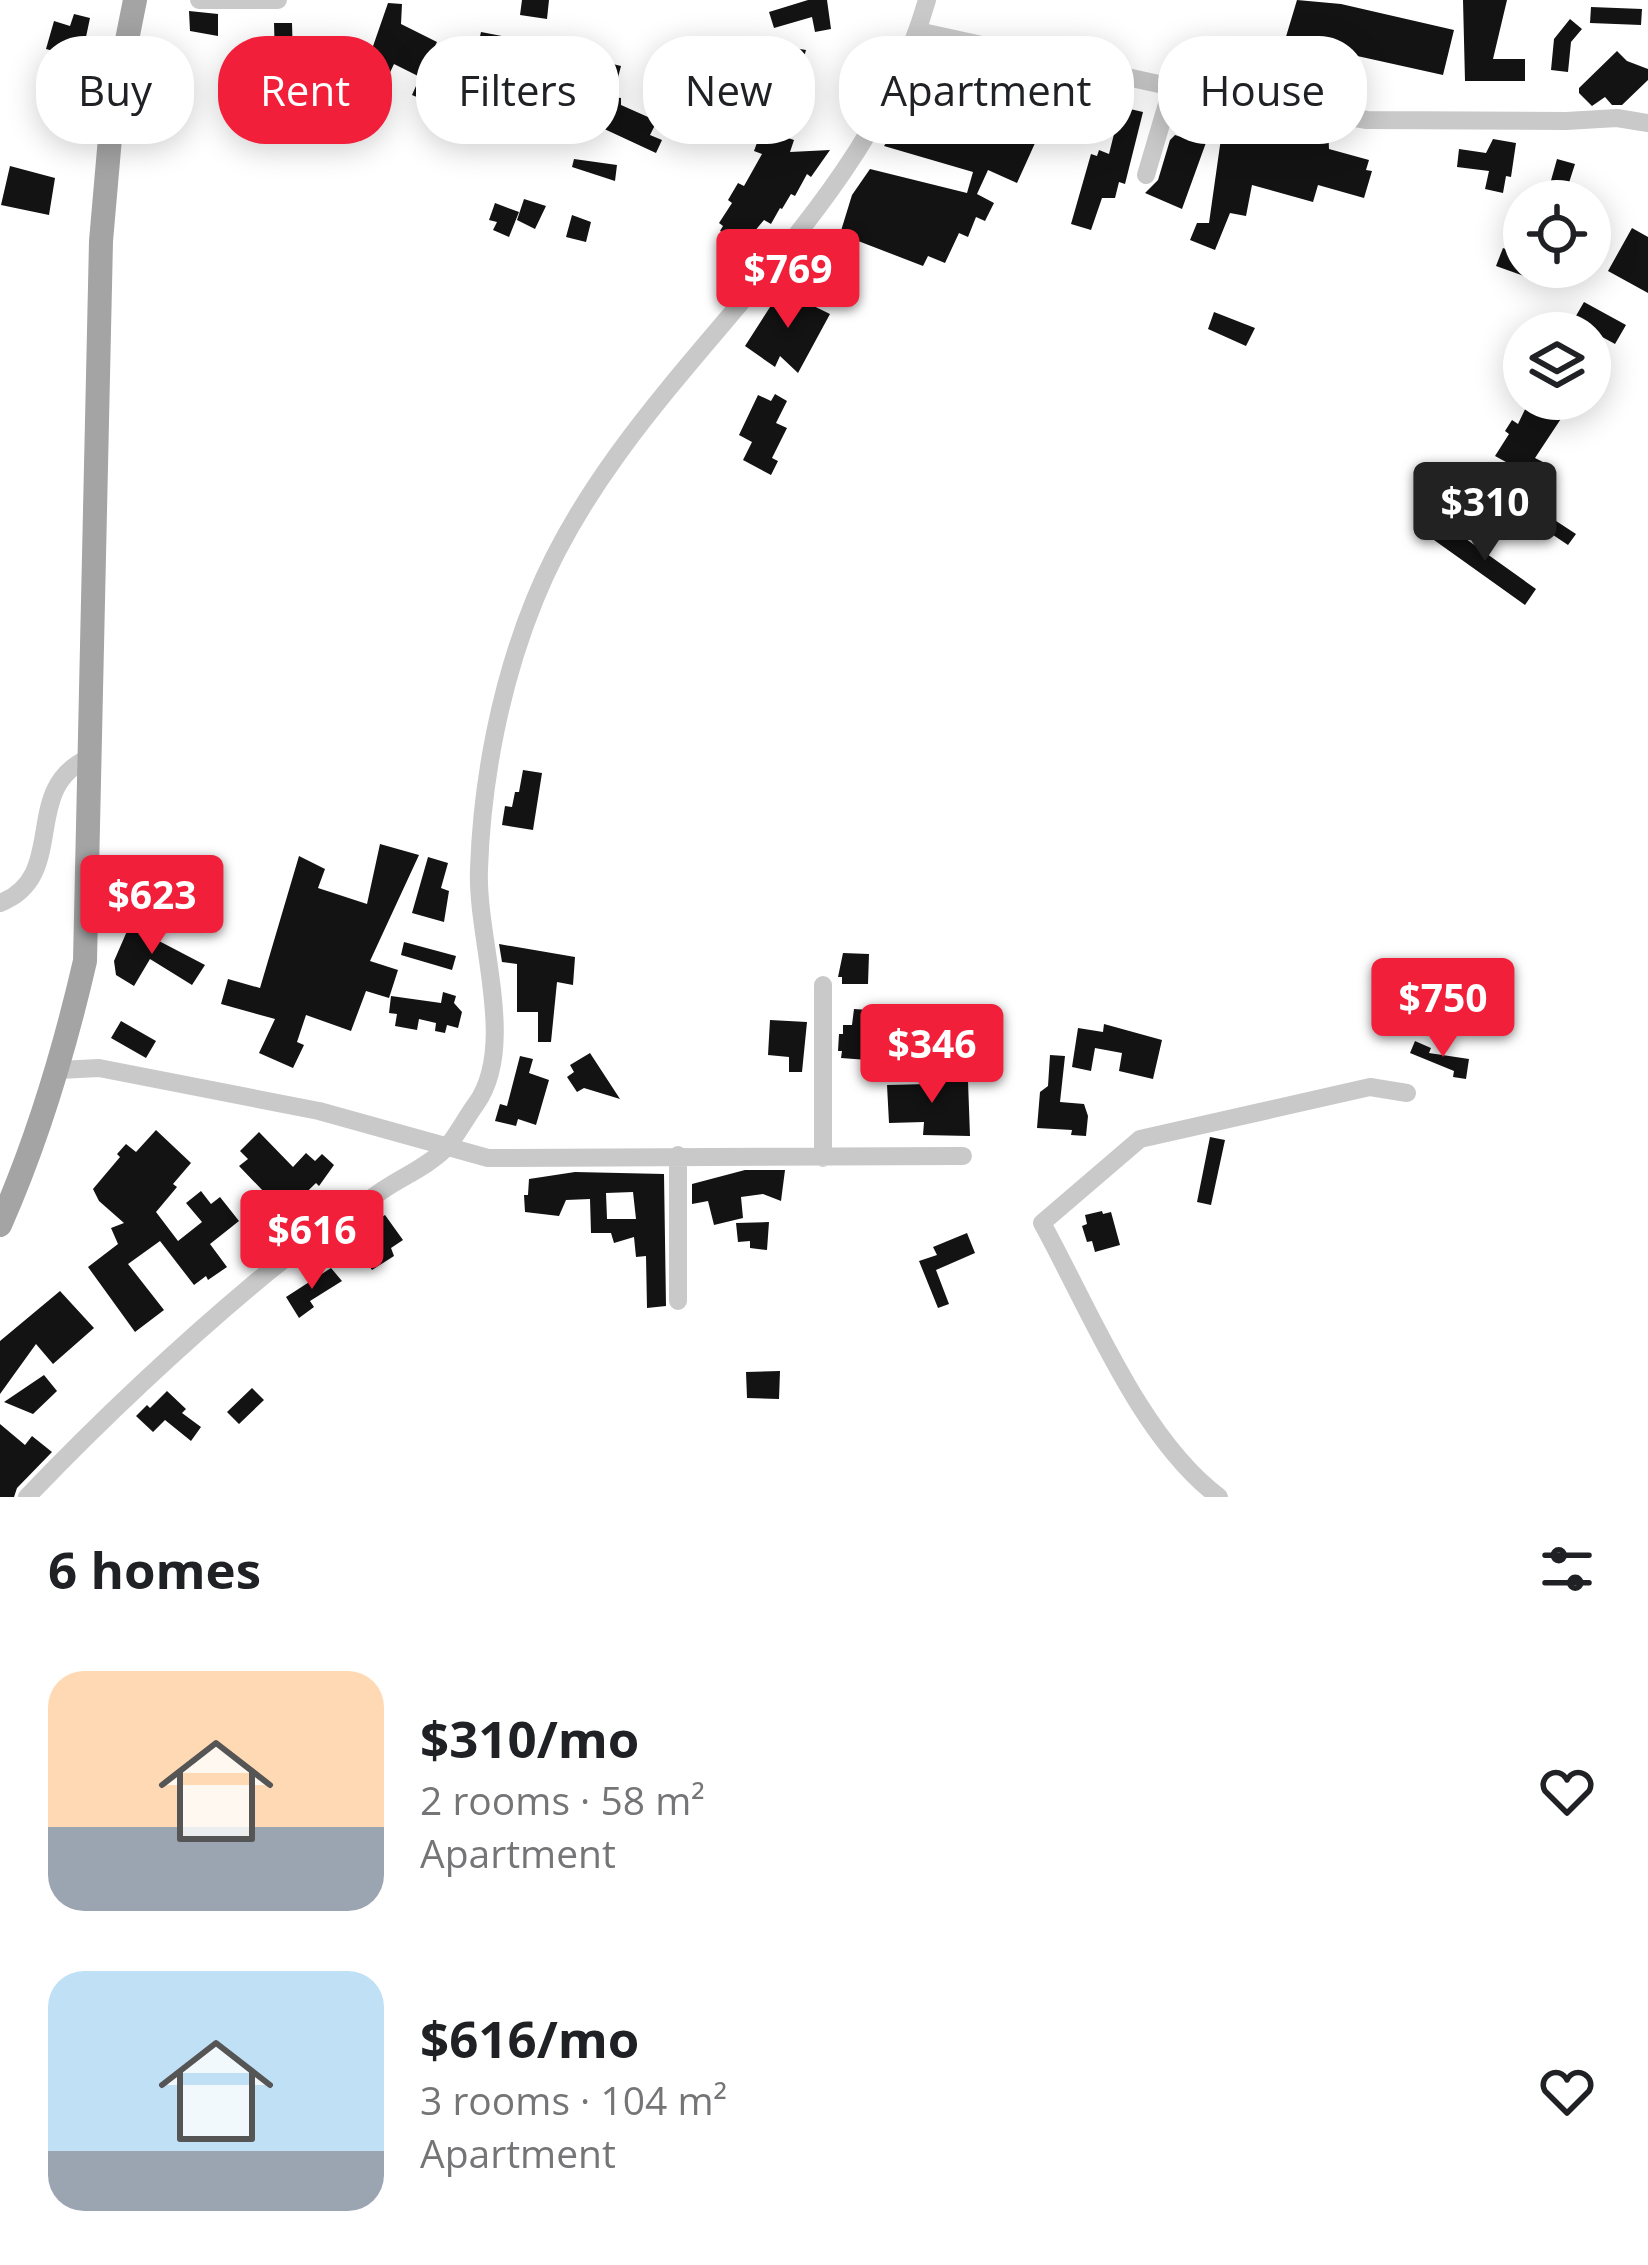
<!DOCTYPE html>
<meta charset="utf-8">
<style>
:root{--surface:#fff;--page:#f6f6f6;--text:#202124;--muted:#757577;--accent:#f21f3b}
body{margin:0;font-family:"Open Sans",sans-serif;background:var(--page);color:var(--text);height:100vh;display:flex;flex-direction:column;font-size:45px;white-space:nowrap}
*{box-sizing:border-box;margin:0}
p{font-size:39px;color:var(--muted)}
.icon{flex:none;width:66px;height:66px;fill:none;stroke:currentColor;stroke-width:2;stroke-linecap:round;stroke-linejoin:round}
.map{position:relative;height:1497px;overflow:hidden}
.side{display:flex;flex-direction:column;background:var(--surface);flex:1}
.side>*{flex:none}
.top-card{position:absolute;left:36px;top:36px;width:1578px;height:108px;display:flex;gap:24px}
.fabs{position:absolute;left:1503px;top:180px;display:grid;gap:24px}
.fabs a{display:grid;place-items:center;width:108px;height:108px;border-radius:50%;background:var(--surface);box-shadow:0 6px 30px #0003;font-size:60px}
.price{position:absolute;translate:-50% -102px;padding:0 27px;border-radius:12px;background:var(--accent);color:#fff;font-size:39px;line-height:78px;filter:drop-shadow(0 3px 6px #0008)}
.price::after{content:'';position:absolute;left:50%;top:72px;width:36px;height:27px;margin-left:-18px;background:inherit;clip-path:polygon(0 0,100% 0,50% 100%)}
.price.active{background:#222;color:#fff}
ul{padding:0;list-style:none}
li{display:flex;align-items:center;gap:36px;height:300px;padding:0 48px}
li span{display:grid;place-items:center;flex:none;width:336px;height:240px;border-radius:36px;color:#555}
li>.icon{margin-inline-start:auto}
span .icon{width:144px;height:144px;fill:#fffc;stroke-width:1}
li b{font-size:51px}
h2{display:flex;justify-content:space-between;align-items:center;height:144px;padding:0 48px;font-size:51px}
.chip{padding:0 42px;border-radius:48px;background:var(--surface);box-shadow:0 6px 30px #0003;font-size:42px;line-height:108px}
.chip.active{background:var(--accent);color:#fff}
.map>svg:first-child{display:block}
.building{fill:#131313;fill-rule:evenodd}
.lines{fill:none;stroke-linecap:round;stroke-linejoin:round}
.minor{stroke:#c9c9c9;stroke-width:18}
.major{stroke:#a4a4a4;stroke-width:24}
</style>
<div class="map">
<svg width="1648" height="1497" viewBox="0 0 1648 1497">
<rect width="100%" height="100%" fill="#fff"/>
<!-- building -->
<path class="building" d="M522,0H549L547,19L520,15Z
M808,0H827L831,29L815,32L812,17L774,28L769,12Z
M1297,0L1341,4L1454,30L1443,75L1285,40Z
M1463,0H1507L1493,59H1525V81H1465Z
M388,3L402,4L401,24L437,42L434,48L459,59L474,63L481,32L507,37L503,51L514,55L505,80L518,86L508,108L480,94L463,126L440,115L443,108L412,95L420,77L394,64L385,83L374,78L363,102L351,96L337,130L319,125L327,99L289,84V87L257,88V61L275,60L274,23H292L293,58L345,71L347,66L355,69L365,49L371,52Z
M1591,7L1642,9L1641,25L1590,23Z
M189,11L218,14V36L190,31Z
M74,14L90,18L78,75L58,71L61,53L46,49L54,21L70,26Z
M1570,19L1582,29L1571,42L1568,72L1551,70L1554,39Z
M567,41L590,46L588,58L621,66L613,97L621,98V105L657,121L650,135L662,140L656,153L600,127L599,133L575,125L572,135L550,134L554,69L558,70Z
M673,45L693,52L675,91H670L651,79Z
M776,45L806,50L794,93L768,87Z
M1617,51L1627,61L1648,69V80L1622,105H1612L1605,97L1592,106L1579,93V88Z
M990,61L1011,65L1005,93L1047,101L1040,132L1017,183L988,170L977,194L994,203L985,221L976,217L968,237L959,233L945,263L928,256L923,266L840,234L852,195L870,169L967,193L973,172L884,146L906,114L925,119L927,110L959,118L964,103L977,95Z
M1130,109L1143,112L1125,184L1119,182L1115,198H1102L1091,230L1071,224L1091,154L1097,156L1099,150L1109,154L1119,114L1128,116Z
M1225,110L1269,119L1307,133L1308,124L1328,127L1329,149L1369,160L1366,170L1372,171L1364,198L1318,185L1313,202L1252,185L1246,216L1230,213L1215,250L1190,240L1197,223H1209Z
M1197,119L1212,126L1182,209L1145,193L1158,180L1170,140L1175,135L1187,139Z
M762,129L794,140L790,152L830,150L811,177L807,174L795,196L791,194L782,209L780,208L771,224L764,220L743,245L720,231L723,226L719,223L732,203L728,200L738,183L744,186L762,154L754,151Z
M1493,139L1516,143L1511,177L1506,176L1503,193L1485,189L1489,171L1457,167L1459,149L1486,153Z
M574,159L617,165L615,181L572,167Z
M1557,159L1575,164L1567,189L1550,184Z
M10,166L55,178L49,215L1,205Z
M524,199L546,206L535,229L517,220Z
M495,203L519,212L509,237L493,230L497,222L489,220Z
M572,215L591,222L586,242L566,237Z
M1632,228L1648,237V293L1608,271Z
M1503,248L1524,256V276L1496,266Z
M781,290L830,314L798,373L780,356L775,367L745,346Z
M1584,302L1626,325L1615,344L1573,321Z
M1214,312L1255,328L1246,346L1208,329Z
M775,394L787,401L776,423L787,428L772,458L778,461L771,475L743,460L752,442L739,435L758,395L771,401Z
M1530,399H1574L1535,458L1547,464L1539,480L1495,456L1509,434L1505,431L1512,420L1518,424Z
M1481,472L1576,534L1568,545L1474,482Z
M1445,524L1536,589L1525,605L1434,540Z
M523,770L542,773L533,830L502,825L505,806L512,807L515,792H519Z
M380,844L419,855L370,961L398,970L389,998L366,991L351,1031L306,1015L297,1042L304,1045L293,1068L259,1053L275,1019L221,1004L228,979L260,988L299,856L325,869L318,888L367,904Z
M428,857L448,863L441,888L449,891L444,922L412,913Z
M145,865L167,878L152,903L130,890Z
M131,922L162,935L159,941L205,965L192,985L150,959L134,986L116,975L114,961Z
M404,942L456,956L452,970L401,955Z
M499,944L575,957L573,985L557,982L551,1042H538V1012H517V964L502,962Z
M843,953L869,954L868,984H842V977H838Z
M443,992L456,996L454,1003L462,1012L458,1028L447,1025L445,1033L435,1031L436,1023L419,1019L417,1030L395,1026L397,1014L389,1013L391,996L441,1003Z
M854,1009L869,1010L868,1060L841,1058L842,1051H838L839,1034H843V1025H852Z
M770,1020L807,1022L802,1072H789V1057L768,1055Z
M121,1021L156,1041L146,1058L111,1038Z
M1104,1024L1162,1040L1153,1079L1119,1071L1122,1053L1095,1048L1091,1071L1072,1067L1078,1028L1103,1032Z
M1415,1041L1431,1048L1429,1053L1469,1059L1466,1079L1453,1077L1454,1071L1410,1053Z
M590,1053L620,1099L584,1088L577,1092L567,1077L574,1072L570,1065Z
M1050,1055L1065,1056L1060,1102L1084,1104L1088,1116L1086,1136L1071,1135L1072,1130L1037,1128L1040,1092L1048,1086Z
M520,1056L533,1059L529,1073L549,1080L536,1125L518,1119L516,1126L495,1121L500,1104L507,1106Z
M928,1079L968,1081L970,1136L923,1135L924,1122L889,1123L887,1085L928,1084Z
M156,1130L191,1163L173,1184L177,1187L156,1212L178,1241L202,1222L186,1203L201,1191L211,1204L220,1197L239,1221L210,1244L227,1267L208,1280L206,1276L194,1285L160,1241L128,1264L164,1310L135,1332L88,1267L118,1244L111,1228L124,1223L99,1201L93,1189L120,1157L117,1154L126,1144L136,1152Z
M259,1132L293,1167L306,1153L315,1161L322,1154L334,1165L319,1186L316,1183L285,1213L281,1209L258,1226L245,1210L266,1194L239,1166L248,1159L240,1151Z
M1210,1137L1225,1140L1211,1205L1197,1202Z
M745,1170H785L781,1201L763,1194L741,1197L743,1218L714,1225L708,1201L692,1204V1184Z
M575,1172L664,1174L666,1306L647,1308L646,1256L636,1257L634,1237L614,1243L611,1233H591L590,1199L566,1200L559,1216L525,1212L524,1195H528L529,1179ZM633,1192L636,1219H607L606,1193Z
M1102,1211L1103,1214L1111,1212L1120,1245L1095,1252L1092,1241L1087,1242L1082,1226L1087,1224L1085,1215Z
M385,1215L403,1240L391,1248L394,1256L372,1270L356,1247L378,1231L372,1223Z
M769,1222L767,1250L750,1248V1241L738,1242L736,1223Z
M967,1233L975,1253L936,1270L949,1304L938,1308L919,1261L937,1255L933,1247Z
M331,1268L342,1281L310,1301L314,1307L299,1318L286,1297Z
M60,1291L94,1328L53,1364L36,1344L0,1394V1341Z
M780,1371L779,1399L747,1398L746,1372Z
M44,1375L57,1391L33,1414L4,1402Z
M252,1388L264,1400L239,1424L227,1412Z
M167,1391L186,1409L182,1413L201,1427L191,1441L165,1420L153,1432L136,1416L147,1405L150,1408Z
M0,1424L25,1445L32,1436L52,1452L17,1488L14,1497H0Z"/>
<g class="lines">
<!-- minor -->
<path class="minor" d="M199,0H278
M918,31L1177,88L1367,120L1566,121L1617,118L1648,123
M1146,175L1172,87
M0,903C70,876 19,788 89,758
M823,985V1158
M59,1070L99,1068L319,1111L488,1158L963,1156
M678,1301V1155
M27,1497C99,1422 176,1349 256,1282C295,1249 340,1219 383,1190C402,1177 428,1166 445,1149C454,1140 467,1116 476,1104C518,1045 476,939 479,869C482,779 501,682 535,599C626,375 860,235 927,0
M1219,1497C1140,1438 1090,1310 1042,1223L1140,1139L1370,1087L1407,1093"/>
<!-- major -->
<path class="major" d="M0,1225C38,1139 64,1052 85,961L101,241L112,115L135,0"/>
</g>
</svg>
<div class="fabs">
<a><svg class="icon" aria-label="locate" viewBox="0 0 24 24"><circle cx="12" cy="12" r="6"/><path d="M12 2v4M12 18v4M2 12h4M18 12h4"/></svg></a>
<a><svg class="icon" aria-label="layers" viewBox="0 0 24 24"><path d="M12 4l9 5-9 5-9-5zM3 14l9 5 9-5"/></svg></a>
</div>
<b class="price" style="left:788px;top:331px">$769</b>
<b class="price active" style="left:1485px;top:564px">$310</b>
<b class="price" style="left:152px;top:957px">$623</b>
<b class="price" style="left:1443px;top:1060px">$750</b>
<b class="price" style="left:932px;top:1106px">$346</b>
<b class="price" style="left:312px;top:1292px">$616</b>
<div class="top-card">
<a class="chip">Buy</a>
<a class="chip active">Rent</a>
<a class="chip">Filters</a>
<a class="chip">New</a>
<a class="chip">Apartment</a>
<a class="chip">House</a>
</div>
</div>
<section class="side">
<h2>6 homes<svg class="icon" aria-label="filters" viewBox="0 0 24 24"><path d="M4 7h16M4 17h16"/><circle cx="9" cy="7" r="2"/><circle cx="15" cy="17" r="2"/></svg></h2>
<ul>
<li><span style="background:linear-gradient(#ffd9b3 65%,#9aa5b1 0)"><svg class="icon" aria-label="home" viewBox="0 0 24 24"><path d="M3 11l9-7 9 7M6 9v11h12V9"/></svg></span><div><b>$310/mo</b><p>2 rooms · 58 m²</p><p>Apartment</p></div><svg class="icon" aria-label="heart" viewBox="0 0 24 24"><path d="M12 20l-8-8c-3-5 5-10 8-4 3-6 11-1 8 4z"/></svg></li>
<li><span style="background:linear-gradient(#bfe0f5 75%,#9aa5b1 0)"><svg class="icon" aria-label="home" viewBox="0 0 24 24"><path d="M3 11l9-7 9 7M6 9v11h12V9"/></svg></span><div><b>$616/mo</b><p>3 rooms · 104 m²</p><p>Apartment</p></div><svg class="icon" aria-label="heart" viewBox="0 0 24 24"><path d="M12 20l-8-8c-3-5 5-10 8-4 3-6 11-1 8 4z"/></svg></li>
</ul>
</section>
